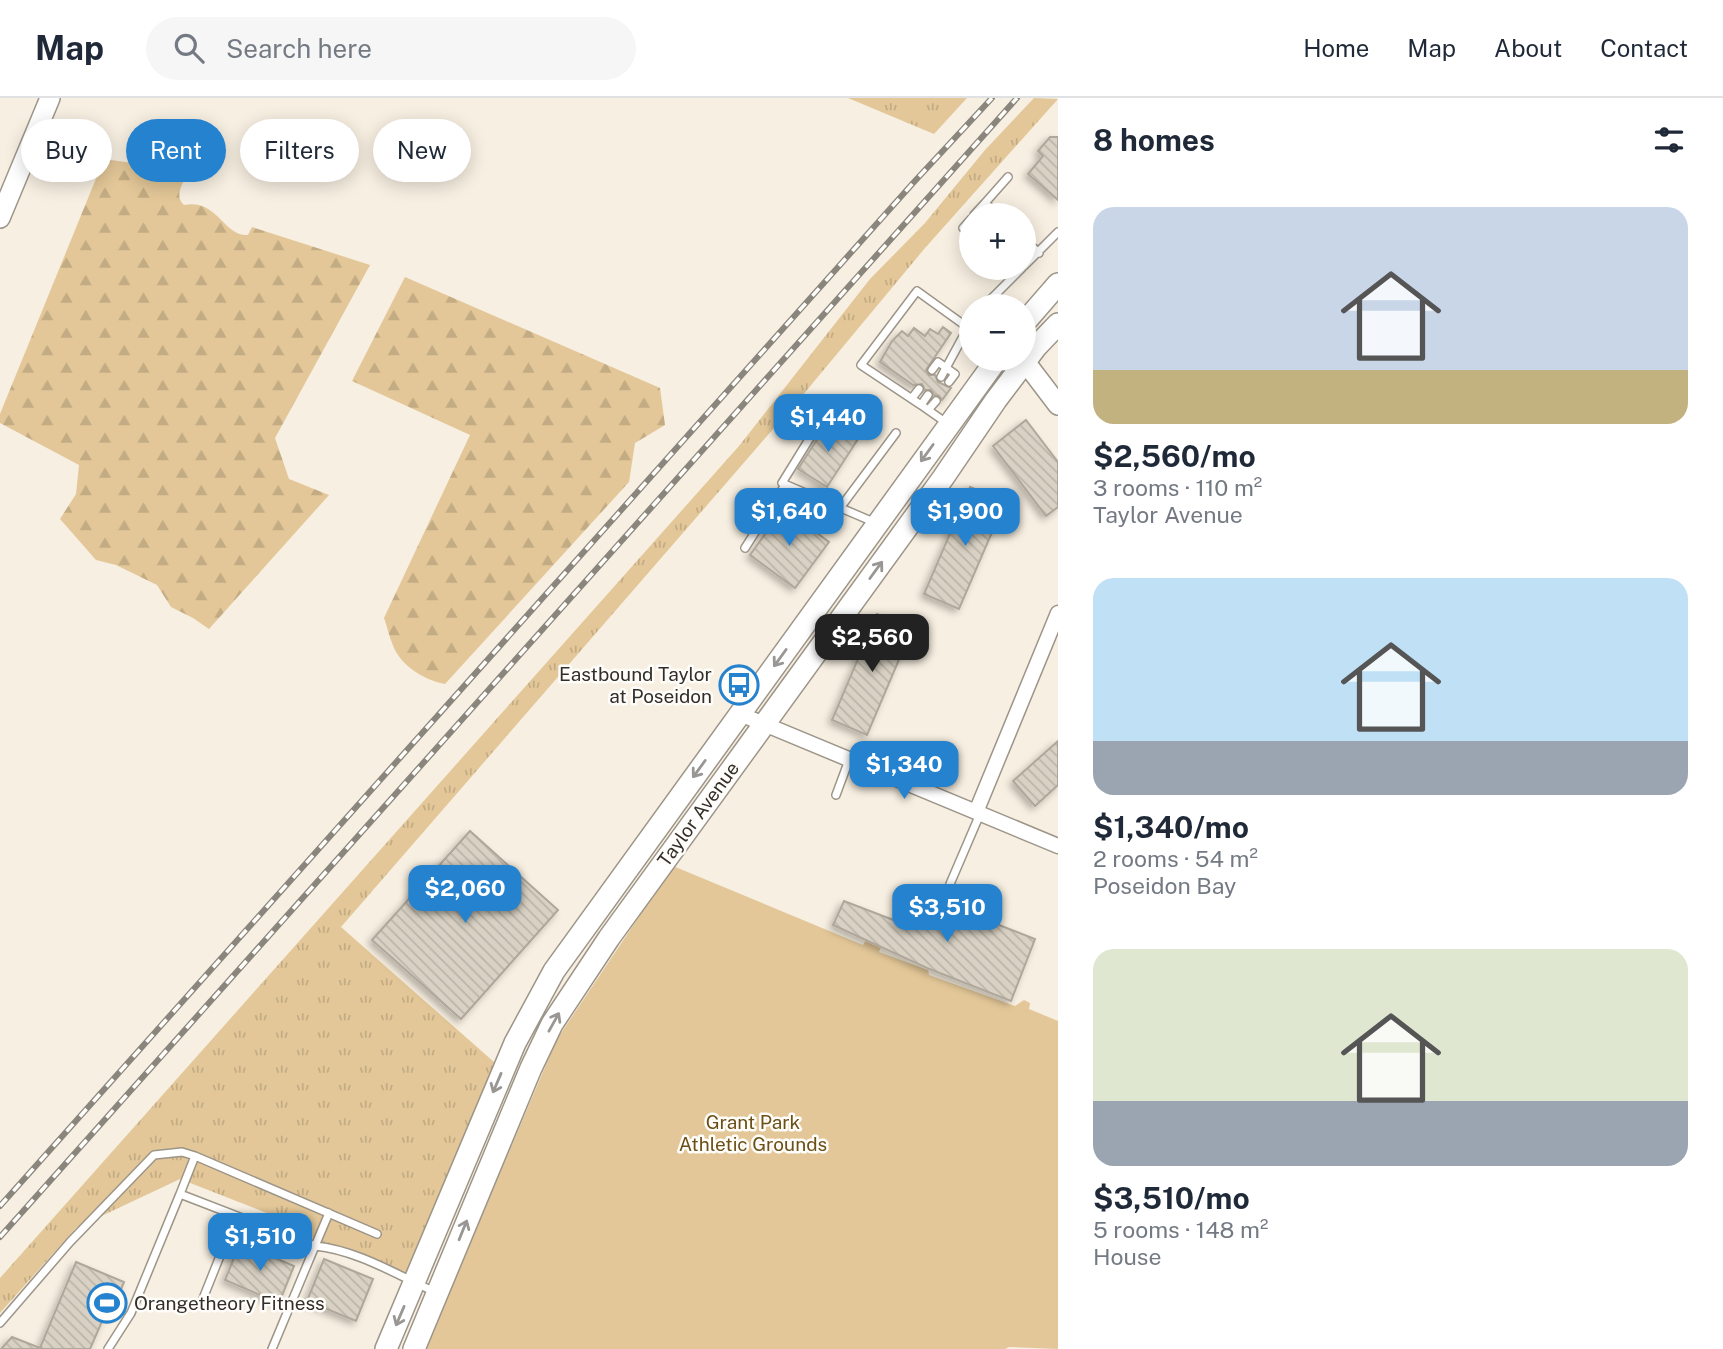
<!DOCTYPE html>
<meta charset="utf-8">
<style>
:root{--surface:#fff;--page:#f6f6f7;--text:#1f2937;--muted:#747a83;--line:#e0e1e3;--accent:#2582cf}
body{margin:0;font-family:"Public Sans",sans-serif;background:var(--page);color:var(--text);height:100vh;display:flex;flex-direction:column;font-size:26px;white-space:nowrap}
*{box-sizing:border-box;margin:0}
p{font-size:23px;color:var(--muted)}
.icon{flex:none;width:38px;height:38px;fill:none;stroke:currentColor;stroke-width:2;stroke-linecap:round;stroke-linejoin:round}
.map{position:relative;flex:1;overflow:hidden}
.panel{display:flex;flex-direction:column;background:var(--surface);width:665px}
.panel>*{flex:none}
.guide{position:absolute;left:21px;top:21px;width:665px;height:63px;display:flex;gap:14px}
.buttons{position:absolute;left:959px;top:105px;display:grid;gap:14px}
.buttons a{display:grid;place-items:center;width:77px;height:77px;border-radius:50%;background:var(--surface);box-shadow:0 4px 18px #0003;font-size:35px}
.price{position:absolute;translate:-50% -60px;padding:0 16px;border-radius:14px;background:var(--accent);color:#fff;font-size:23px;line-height:46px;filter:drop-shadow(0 2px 4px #0008)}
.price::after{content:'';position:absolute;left:50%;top:42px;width:21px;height:16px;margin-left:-10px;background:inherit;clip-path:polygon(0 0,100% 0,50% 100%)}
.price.active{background:#222;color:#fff}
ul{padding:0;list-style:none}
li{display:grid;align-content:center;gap:14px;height:371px;padding:0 35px}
li span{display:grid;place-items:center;height:217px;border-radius:21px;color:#555}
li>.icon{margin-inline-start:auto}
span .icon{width:126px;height:126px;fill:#fffc;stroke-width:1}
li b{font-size:30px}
h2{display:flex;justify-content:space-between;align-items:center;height:84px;padding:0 35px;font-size:30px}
.pill{padding:0 24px;border-radius:32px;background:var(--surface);box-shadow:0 4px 18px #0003;font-size:24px;line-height:63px}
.pill.active{background:var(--accent);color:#fff}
header{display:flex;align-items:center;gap:42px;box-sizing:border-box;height:98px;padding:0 35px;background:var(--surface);border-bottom:2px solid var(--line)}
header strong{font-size:33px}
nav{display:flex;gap:38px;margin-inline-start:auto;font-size:24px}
.search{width:490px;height:63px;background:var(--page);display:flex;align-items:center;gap:18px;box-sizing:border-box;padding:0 24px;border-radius:38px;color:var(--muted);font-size:26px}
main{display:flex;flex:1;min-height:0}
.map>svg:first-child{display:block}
.grass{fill:url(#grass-tufts)}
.forest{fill:url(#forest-firs)}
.park{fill:#e3c798}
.building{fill:url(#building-back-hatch);stroke:#aea79a;stroke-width:2;filter:url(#shadow)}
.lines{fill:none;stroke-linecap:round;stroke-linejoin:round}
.service-casing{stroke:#9c9588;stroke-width:10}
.minor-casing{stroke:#9c9588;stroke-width:17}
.tertiary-casing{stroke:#9c9588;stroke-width:22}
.secondary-casing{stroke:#9c9588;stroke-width:24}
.service{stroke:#fff;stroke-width:7}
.minor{stroke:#fff;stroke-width:14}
.tertiary{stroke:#fff;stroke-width:19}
.secondary{stroke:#fff;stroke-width:21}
.rail-casing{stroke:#8b867d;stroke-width:6}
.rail{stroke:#fefdfa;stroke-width:3.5;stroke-dasharray:10;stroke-linecap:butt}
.oneway{stroke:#989794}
.labels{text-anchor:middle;stroke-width:5;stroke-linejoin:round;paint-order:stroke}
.poi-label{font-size:19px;fill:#322f2a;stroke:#fefdfa;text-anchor:end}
.street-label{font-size:19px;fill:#322f2a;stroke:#fefdfa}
.park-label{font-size:19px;fill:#6b4f16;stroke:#fefdfa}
</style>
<header>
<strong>Map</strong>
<div class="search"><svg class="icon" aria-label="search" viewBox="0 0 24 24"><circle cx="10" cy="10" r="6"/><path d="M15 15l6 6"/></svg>Search here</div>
<nav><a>Home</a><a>Map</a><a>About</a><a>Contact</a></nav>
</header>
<main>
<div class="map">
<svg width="1058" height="1251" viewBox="0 0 1058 1251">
<defs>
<pattern id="grass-tufts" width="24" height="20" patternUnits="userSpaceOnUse" patternTransform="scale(1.75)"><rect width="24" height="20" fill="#e3c798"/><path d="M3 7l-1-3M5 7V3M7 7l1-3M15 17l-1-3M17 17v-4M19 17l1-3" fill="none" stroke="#c3ab83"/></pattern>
<pattern id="forest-firs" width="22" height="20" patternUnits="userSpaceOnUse" patternTransform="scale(1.75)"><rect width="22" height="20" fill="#e3c798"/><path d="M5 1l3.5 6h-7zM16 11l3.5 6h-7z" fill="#c3ab83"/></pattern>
<pattern id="building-back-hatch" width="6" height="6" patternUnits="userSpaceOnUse" patternTransform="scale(1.75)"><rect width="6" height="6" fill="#d9d2c4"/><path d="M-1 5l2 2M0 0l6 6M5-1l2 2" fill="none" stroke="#bbb5a9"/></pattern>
<filter id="shadow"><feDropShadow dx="-3.5" dy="3.5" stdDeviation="3.5" flood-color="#0004"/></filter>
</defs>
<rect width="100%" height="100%" fill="#f7efe1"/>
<!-- grass -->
<path class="grass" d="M848,0H967L934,36Z
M1034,0L1058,1L925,150L807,292L341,829L503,972L414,1185L317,1143L290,1124L180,1081L76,1130L0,1215V1180L739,348L870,181L925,125L985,52Z"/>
<!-- forest -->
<path class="forest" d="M104,61L189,73C184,84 173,97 184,107C217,100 224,139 248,137L252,129L370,167L275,340L289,381L329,397L209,531L193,520L171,509L157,487L116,467L96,462L60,421L76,396L79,367L0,325V316Z
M405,179L660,290L665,327L635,345L629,384L445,586C428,583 408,572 398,557C391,547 388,531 384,520L470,337L352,283Z"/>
<!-- park -->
<path class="park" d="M673,768L863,847L866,842L881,849L879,854L928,872L929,877L1015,908L1024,902L1030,905L1029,911L1058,923V1251L1009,1249L1005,1251H425L557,941Z"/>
<!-- building -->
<path class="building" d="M1050,39H1058V102L1028,76L1043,58L1038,53Z
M943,229L951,235L926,272L929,277H935L938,284L951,290L942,302L939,298L934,297L931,292H925L922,286L913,287L880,264L892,243L902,233L908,238L914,230L925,238L930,231L938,236Z
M1026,322L1058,364V409L1046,418L993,348Z
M829,323L858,341L827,389L798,371Z
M970,389L1005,404L959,511L924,496Z
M784,410L829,444L795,490L750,457Z
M877,516L912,531L867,637L832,622Z
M1058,643V687L1035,708L1013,683Z
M470,733L558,812L461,921L372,842Z
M932,801L1035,841L1011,903L927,870L833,827L844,803L896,823L900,816L926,815Z
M240,1145L294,1168L279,1205L225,1182Z
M324,1161L373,1181L356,1223L307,1203Z
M76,1164L124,1184L111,1216L106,1214L90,1251H1L12,1239L40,1250Z"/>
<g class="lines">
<!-- service casing -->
<g class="service-casing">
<path id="service" d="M974,117L985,105
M998,117L985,105L1008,79
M971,121L963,130L971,137
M1024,141L1039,155
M1024,168L1058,134
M984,208L1022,170
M932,272L938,264L955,276L949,284
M941,279L971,224
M928,297L921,307L948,326
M912,300L919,291
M921,307L861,267L917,193L967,229
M929,311L936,303
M816,330L782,385L876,425
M840,410L896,335
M745,450L785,387
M836,697L849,662
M950,786L980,716
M180,1096L195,1058
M202,1203L236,1118
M0,1225L70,1144L154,1057L182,1054L195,1058L377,1136
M108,1251L131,1215L180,1096L315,1148L329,1115
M272,1251L315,1148C357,1152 397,1177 435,1194"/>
</g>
<!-- minor casing -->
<g class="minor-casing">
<path id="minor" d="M740,616L1058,748
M976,714L1058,515"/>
</g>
<!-- tertiary casing -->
<g class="tertiary-casing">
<path id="tertiary" d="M0,120L50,0
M1023,261L1058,307"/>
</g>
<!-- secondary casing -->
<g class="secondary-casing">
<path id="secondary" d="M1024,225L1058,186
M386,1251L515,945L554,873L997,261
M414,1251L531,970L552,926L609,840L943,380L996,302L1036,249L1058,226"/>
</g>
<!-- service -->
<use href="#service" class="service"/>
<!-- minor -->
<use href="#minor" class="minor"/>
<!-- tertiary -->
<use href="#tertiary" class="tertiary"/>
<!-- secondary -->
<use href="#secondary" class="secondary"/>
<!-- rail casing -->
<g class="rail-casing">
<path id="rail" d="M0,1108L914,84L992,0
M0,1139L1017,0"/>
</g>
<!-- rail -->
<use href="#rail" class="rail"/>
</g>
<!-- one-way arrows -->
<defs><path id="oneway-shaft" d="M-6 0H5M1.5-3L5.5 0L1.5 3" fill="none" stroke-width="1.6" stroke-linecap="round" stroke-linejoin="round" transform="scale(1.75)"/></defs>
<g class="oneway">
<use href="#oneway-shaft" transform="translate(927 355) rotate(126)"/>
<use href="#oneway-shaft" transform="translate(876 472) rotate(-54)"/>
<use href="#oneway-shaft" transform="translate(780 560) rotate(126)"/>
<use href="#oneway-shaft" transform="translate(699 671) rotate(126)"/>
<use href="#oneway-shaft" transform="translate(554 924) rotate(-61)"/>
<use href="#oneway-shaft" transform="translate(497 985) rotate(113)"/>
<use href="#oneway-shaft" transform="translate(463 1132) rotate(-68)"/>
<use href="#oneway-shaft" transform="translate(400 1218) rotate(113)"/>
</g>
<!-- icons -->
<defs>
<g id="bus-ring" transform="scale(2.0125)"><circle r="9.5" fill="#fefdfa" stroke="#2582cf" stroke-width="1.5"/><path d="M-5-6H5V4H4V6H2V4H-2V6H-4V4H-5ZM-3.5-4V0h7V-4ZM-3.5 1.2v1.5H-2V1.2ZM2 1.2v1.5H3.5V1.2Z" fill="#2582cf"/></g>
<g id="stadium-ring" transform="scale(2.0125)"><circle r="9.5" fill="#fefdfa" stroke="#2582cf" stroke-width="1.5"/><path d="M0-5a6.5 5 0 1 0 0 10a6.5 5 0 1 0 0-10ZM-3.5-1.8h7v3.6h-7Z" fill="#2582cf"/></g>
</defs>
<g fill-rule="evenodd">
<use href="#bus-ring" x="739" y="587"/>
<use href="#stadium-ring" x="107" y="1205"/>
</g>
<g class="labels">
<!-- poi labels -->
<g class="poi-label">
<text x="712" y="583">Eastbound Taylor<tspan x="712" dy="22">at Poseidon</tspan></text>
<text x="134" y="1212" text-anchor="start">Orangetheory Fitness</text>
</g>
<!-- street labels -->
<g class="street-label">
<text transform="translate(698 716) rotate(-54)" y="7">Taylor Avenue</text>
</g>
<!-- park labels -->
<g class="park-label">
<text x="753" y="1031">Grant Park<tspan x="753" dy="22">Athletic Grounds</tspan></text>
</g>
</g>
</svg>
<div class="buttons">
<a>+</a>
<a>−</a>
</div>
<b class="price" style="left:828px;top:356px">$1,440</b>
<b class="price" style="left:789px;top:450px">$1,640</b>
<b class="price" style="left:965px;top:450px">$1,900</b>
<b class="price active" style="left:872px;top:576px">$2,560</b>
<b class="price" style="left:904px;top:703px">$1,340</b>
<b class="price" style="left:465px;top:827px">$2,060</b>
<b class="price" style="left:947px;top:846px">$3,510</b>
<b class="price" style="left:260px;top:1175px">$1,510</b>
<div class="guide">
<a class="pill">Buy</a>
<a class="pill active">Rent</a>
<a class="pill">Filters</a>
<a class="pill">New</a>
</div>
</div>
<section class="panel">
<h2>8 homes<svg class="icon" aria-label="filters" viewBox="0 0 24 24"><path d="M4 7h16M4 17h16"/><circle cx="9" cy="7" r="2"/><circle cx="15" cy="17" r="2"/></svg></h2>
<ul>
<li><span style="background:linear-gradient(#c9d6e8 75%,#c2b280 0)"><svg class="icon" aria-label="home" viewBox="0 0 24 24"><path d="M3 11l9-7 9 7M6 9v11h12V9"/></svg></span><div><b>$2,560/mo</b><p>3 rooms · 110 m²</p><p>Taylor Avenue</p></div></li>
<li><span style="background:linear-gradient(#bfe0f5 75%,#9aa5b1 0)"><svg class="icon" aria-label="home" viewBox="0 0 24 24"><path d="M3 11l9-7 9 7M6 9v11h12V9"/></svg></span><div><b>$1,340/mo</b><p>2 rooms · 54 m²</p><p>Poseidon Bay</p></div></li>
<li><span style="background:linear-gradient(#dfe7d0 70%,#9aa5b1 0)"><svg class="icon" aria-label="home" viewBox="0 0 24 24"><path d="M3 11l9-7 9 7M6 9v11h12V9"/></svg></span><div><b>$3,510/mo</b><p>5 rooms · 148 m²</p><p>House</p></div></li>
</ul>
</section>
</main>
